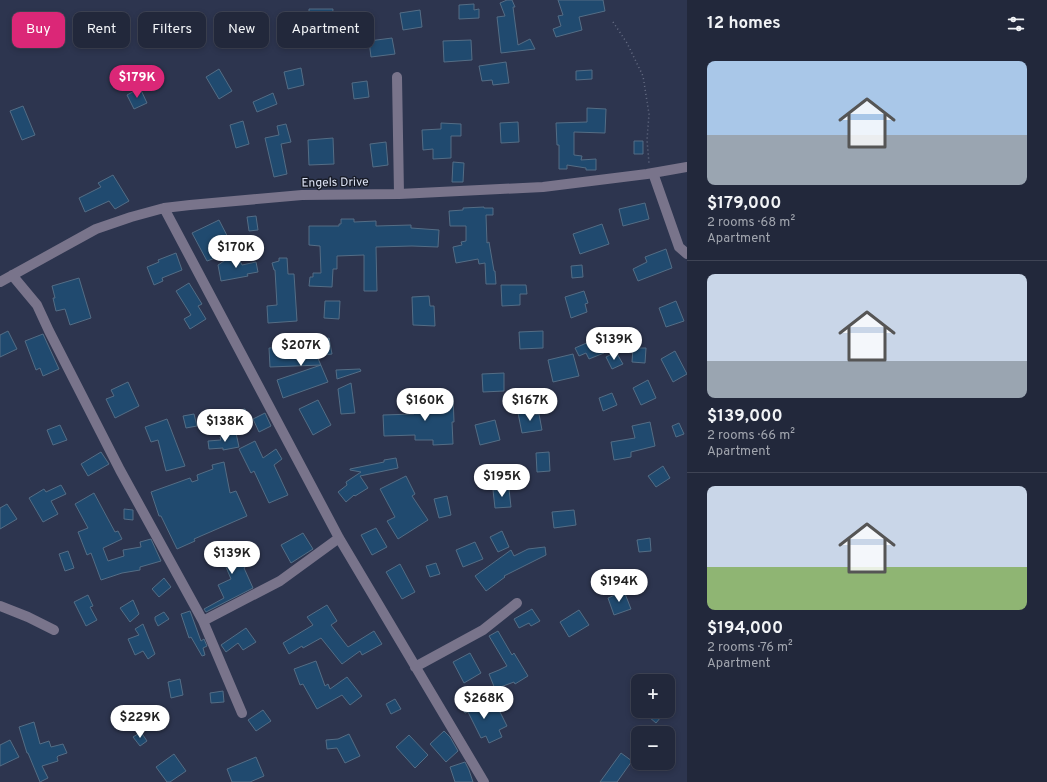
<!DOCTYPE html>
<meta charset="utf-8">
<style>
:root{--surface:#22283b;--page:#2a3042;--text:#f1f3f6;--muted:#a2a6af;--line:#3f4455;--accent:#db2777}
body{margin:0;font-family:Overpass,sans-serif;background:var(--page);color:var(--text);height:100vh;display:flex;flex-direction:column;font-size:15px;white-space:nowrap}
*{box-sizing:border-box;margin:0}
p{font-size:13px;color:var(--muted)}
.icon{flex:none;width:22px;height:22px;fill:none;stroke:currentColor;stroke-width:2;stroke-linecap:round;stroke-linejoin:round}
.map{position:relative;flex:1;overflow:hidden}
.panel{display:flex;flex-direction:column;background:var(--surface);width:360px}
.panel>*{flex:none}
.hud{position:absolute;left:12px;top:12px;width:380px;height:36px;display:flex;gap:8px}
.buttons{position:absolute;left:631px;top:674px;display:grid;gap:8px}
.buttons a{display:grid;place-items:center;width:44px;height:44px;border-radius:8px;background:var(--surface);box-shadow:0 2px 6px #0003,0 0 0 1px var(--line);font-size:20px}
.price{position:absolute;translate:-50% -34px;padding:0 9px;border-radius:14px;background:#fff;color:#222;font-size:13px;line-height:26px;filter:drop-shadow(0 1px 2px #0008)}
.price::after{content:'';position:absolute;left:50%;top:24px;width:12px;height:9px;margin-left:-6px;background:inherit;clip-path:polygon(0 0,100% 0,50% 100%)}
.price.current{background:var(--accent);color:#fff}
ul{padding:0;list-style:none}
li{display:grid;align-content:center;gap:8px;height:212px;padding:0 20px}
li+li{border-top:1px solid var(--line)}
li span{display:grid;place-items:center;height:124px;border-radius:8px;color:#555}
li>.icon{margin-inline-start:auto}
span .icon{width:72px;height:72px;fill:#fffc;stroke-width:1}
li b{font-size:17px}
h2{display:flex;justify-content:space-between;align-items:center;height:48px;padding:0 20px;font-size:17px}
.pill{padding:0 14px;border-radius:8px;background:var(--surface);box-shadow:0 2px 6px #0003,0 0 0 1px var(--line);font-size:14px;line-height:36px}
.pill.current{background:var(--accent);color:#fff}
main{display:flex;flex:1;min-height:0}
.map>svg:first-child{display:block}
.building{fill:#204a6f;stroke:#546d85}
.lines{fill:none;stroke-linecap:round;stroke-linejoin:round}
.path{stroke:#676e85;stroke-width:1.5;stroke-dasharray:1 3;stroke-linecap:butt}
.minor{stroke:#79748b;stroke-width:10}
.labels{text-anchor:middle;stroke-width:3;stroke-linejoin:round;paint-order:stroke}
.street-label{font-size:12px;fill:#dfe5f6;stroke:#191d29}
</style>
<main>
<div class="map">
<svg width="687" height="782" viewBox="0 0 687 782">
<rect width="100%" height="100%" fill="#2d354f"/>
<!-- building -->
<path class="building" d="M507,0H512L515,7H513L518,45L530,39L535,49L501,53L497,17L505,16L500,3Z
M558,0H603L605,11L579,17L582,30L556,37L553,29L561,26L558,16L563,15Z
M474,4V10L479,9V18L459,19V5Z
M309,9H333L332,23L309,22Z
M420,10L422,27L403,30L400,13Z
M189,16L195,30L185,34L179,20Z
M392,38L395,54L371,57L369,41Z
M471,40L472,60L444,62L443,41Z
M506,62L509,83L493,85L492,80L482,81L479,66Z
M301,68L304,85L288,89L284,72Z
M219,69L232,91L219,99L206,77Z
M592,70V79L576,80V71Z
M367,81L369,97L354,99L352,83Z
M140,88L147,103L134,109L127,95Z
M273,93L277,104L257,112L253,102Z
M23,106L35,135L22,140L10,111Z
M587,108L606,109L605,133L574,132V155L582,156L581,160L596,159V170H586V168L567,165V169H559V145H557L556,123L587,122Z
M243,121L249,144L236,148L230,125Z
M518,122L519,142L501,143L500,123Z
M441,123L461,124V136H451V158L433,159V149L423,150L422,130L441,129Z
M286,124L291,142L281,144L287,174L274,177L265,138L279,135L277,126Z
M333,138L334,164L309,165L308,140Z
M634,141H643V154H634Z
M386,142L388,165L373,167L370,144Z
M453,162L464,163L463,182H452Z
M113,175L129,201L115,209L109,201L85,212L79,198L101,187L98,183Z
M645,203L649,219L623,226L619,209Z
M484,207V208H493V215H486L487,243L489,242L494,271H495L496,284H486L485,263L479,264L478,259L456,263L453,247L462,245L461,242L466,241V226H450L449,211L463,210V208Z
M256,216L258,230L249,231L247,217Z
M341,219H354V222L376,221V226L411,225V228L439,230L438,247L412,246L376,247L377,291H364V255L337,256V269H333L332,287L309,286L310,277H313V273H321L320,246L309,245V226H339V224H341Z
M219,220L235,251L207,261L192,233Z
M602,224L609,244L580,254L573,234Z
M666,249L672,268L638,281L633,269L647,262L645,257Z
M176,253L182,270L162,278L163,281L154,285L147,267L159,262L158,260Z
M236,253L242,265L256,262L258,272L247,274L248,276L221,281L218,265Z
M279,258H287L288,274H294L297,321L268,323L267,306L277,305L275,270H274L272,263L279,261Z
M582,265L583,277L572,278L571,266Z
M79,278L91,318L70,325L65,309L56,311L53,298H55L52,286Z
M189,283L202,304L198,306L206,319L190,329L184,319L191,315L176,291Z
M501,285H526L527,294H520V305L502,306Z
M584,291L588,303L585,304L587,312L571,318L565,297Z
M429,296L430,306H434L435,326L413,325L412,297Z
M325,301H340L339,319L324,318Z
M676,301L684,321L666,327L659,308Z
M8,331L17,349L0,357V335Z
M543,331V348L520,349L519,332Z
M43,334L59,369L43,376L40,368L36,370L25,341Z
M329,338L332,354L317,356L328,382L283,398L277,380L321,365L270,367L269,348L286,347V356L316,343V340Z
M598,338L604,353L589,359L586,353L579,356L575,348Z
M633,348H646L645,363L632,362Z
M675,351L687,374L673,382L661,359Z
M616,352L623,364L612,369L606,357Z
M573,354L579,376L553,382L548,360Z
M360,369L361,371L337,379L336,370Z
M504,373V391L483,392L482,374Z
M648,380L656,398L641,405L633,388Z
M128,382L139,406L115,418L106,399L114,396L111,390Z
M351,383L355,413L341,414L338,389Z
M612,393L617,405L603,411L599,398Z
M435,396H453L454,422H452L453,444L433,445V440H415V435L384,436L383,415L414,414V406L435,405Z
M318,400L331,425L313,435L299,409Z
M245,409L248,421L235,425L232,412Z
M532,411L533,415L539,414L542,430L522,433L518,413Z
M265,413L271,426L259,432L253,419Z
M194,414L197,426L186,428L183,416Z
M167,419L185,466L166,471L158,440L151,442L145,427Z
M495,420L500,440L480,445L475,425Z
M650,422L655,446L631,452V457L614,460L611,442L635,438L632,426Z
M679,423L684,434L676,437L672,426Z
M60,425L67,440L53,445L47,430Z
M236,433L239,447L223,450V448L209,449L208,441L221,440L220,437Z
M255,441L263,458L276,449L282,459L274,465L288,495L269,503L254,471L251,473L239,449Z
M101,452L109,464L88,476L81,464Z
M549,452L550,471L537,472L536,453Z
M396,458L398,468L360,476L368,488L355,496L354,495L346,502L338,492L347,485L346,482L361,472L350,470V469L384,462V460Z
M224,462L230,493L236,491L247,516L194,539L195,541L177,549L161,516H159L151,492L190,478L192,482L198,480L197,475L213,469L212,465Z
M663,466L670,478L656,487L648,476Z
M406,476L415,494L412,496L428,520L398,539L387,521L395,517L380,489Z
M61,485L66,494L51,501L58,514L43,522L29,498L44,489L46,492Z
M509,489L511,507L495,508L493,490Z
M94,493L115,532L118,531L122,539L103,548L108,561L124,556L123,550L141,547L140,542L151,539L161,561L140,567V570L122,573L101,580L91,553L87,555L78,532L88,528L75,504Z
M447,496L451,515L439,518L434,499Z
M7,504L17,519L0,529V508Z
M124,509L133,510V520L124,519Z
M574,510L576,525L554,528L552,512Z
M376,528L387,547L372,555L361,535Z
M502,531L509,547L498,552L490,537Z
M303,533L313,549L291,563L281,545Z
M650,538L651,551L639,552L637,540Z
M234,541L245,568H244L253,588L206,612L204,609L224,598L218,585L231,579L218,548Z
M475,542L483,559L463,567L456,550Z
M545,547L546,555L504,576L505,577L486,591L475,576L511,550L514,556L528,549Z
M68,551L74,568L65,571L59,554Z
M436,563L440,574L430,577L426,566Z
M400,564L415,592L402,599L386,572Z
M164,578L171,587L159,597L152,589Z
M624,591L631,609L614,615L608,598Z
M88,595L93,606L90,607L97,620L86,626L74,602Z
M133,600L139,614L130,622L120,608Z
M327,605L337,621L331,625L348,647L374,631L382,644L362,655L360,651L342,664L321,638L303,648L302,646L289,654L283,643L313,625L307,617Z
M532,609L540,621L531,626L529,623L519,628L514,619Z
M579,610L589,625L569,637L560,622Z
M190,611L201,641L204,639L207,646L203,648L205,655L202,656L191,637L189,638L181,614Z
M164,612L169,619L158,626L155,620V617Z
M143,624L155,654L148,659L143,651L135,655L128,639L139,635L135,629Z
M246,628L256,642L243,650L238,643L226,652L221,645Z
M498,631L512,655L514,653L528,676L515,684L514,682L495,689L489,674L499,670L507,666L489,636Z
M470,653L481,673L464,683L453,662Z
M316,661L325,686L328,684L330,689L347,677L362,696L350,705L342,695L317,709L303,684L300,685L294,669Z
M180,679L183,695L171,698L168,682Z
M223,691L224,702L211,703L210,693Z
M472,695L482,715L498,708L507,726L499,730L502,737L489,743L486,736L481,738L468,712L465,713L459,702Z
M395,699L401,709L391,714L386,704Z
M263,710L271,721L256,731L248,720Z
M642,711H666L656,723Z
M34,722L40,744L49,741L51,747L63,744L67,753L58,756L57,757L58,761L42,766L48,778L40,782L28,753H27L19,727Z
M444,731L450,737L458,751L446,762L430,744Z
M141,732L147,741L140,746L133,737Z
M349,734L360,756L345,763L337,748L327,749L326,740L338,739Z
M409,735L428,755L415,768L396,747Z
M10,740L19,757L0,766V745Z
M621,753L632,761L617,782H600Z
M174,754L186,771L170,782H167L156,767Z
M256,757L264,776L250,782H232L227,769Z
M465,762L469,770L473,782H455L450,767Z"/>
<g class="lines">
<!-- path -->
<path class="path" d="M613,22L627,43L643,76L649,114L647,140L649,163"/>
<!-- minor -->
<path class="minor" d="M397,77L399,194
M653,173L679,247L687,254
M164,208L339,538L484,782
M12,275L37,305L49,331L120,470L203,621L242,713
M0,282L96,229L131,217L164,208L190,205L302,195L399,194L543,187L647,174L687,167
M0,606L28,617L54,630
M203,621L280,581L339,538
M415,667L483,630L517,603"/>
</g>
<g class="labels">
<!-- street labels -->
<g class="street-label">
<text transform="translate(335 182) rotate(-1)" y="4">Engels Drive</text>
</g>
</g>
</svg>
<div class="buttons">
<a>+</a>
<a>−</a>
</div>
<b class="price current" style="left:137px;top:99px">$179K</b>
<b class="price" style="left:236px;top:269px">$170K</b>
<b class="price" style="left:614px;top:361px">$139K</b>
<b class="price" style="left:301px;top:367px">$207K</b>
<b class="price" style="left:425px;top:422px">$160K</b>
<b class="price" style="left:530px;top:422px">$167K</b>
<b class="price" style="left:225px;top:443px">$138K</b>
<b class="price" style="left:502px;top:498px">$195K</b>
<b class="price" style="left:232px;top:575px">$139K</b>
<b class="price" style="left:619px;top:603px">$194K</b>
<b class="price" style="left:484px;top:720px">$268K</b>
<b class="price" style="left:140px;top:739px">$229K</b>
<div class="hud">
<a class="pill current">Buy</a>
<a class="pill">Rent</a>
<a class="pill">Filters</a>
<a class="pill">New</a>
<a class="pill">Apartment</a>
</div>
</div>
<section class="panel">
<h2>12 homes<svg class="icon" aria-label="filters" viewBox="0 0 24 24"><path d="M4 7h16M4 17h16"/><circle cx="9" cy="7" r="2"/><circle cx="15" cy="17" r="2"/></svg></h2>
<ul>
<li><span style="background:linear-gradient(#a9c7e8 60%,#9aa5b1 0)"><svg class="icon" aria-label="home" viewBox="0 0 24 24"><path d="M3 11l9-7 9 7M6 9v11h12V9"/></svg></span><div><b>$179,000</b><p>2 rooms · 68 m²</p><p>Apartment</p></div></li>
<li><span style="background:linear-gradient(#c9d6e8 70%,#9aa5b1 0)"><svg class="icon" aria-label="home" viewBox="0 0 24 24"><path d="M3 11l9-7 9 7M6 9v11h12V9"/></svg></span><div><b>$139,000</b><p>2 rooms · 66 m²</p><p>Apartment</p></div></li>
<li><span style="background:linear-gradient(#c9d6e8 65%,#8fb573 0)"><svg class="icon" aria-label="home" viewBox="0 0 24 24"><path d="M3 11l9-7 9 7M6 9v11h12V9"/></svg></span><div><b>$194,000</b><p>2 rooms · 76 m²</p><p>Apartment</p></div></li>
</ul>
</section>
</main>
